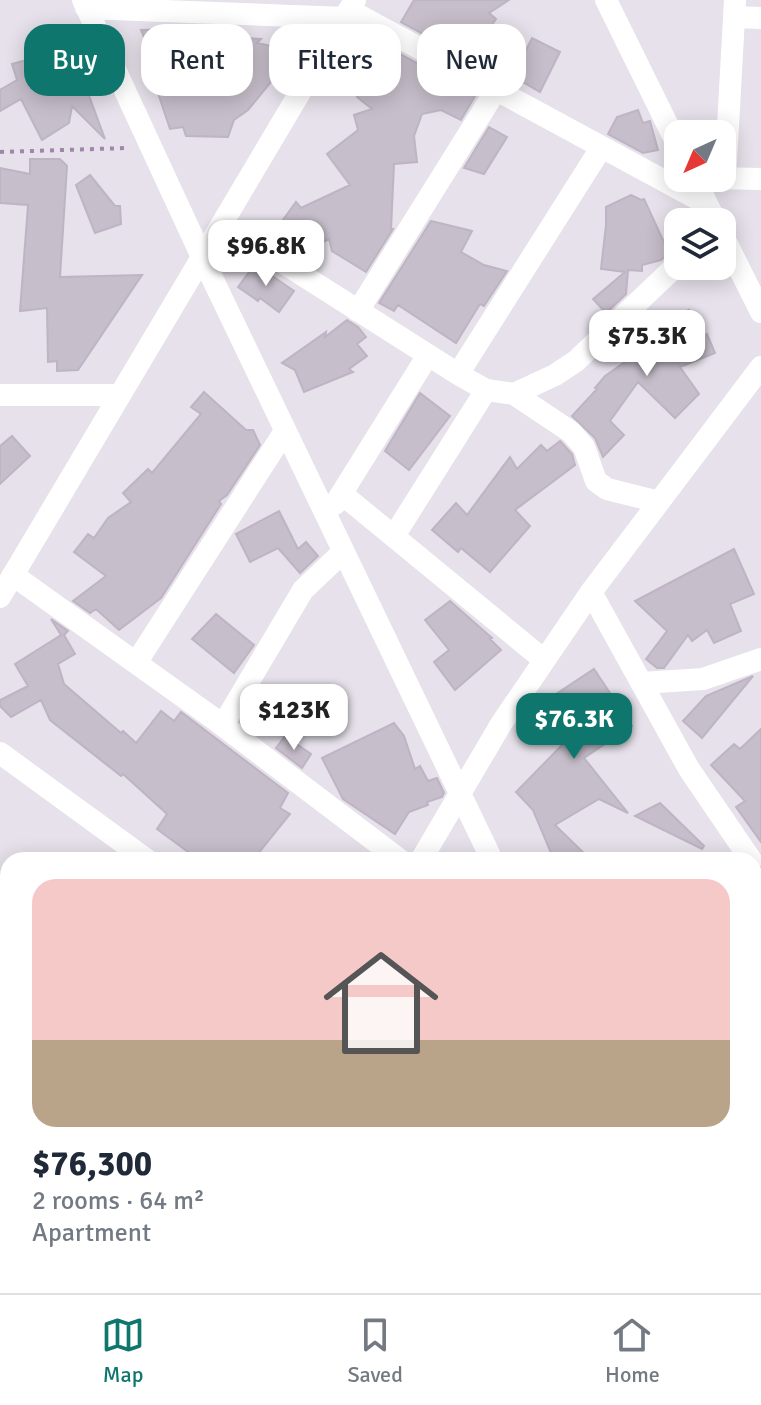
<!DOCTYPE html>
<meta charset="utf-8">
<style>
:root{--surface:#fff;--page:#f2f2f3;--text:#1f2937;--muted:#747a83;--line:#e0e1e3;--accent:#0f766e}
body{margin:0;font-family:Signika,sans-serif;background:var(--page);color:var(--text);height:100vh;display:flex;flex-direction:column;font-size:30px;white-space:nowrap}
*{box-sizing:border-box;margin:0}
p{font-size:26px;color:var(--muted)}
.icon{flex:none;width:44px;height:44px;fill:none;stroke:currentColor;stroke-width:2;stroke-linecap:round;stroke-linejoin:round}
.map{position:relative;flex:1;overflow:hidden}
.drawer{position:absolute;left:0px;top:852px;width:762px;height:442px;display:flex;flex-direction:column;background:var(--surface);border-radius:24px 24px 0 0;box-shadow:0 4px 20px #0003}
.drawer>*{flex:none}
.guide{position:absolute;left:24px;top:24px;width:714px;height:72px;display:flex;gap:16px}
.needle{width:52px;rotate:224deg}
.controls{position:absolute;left:664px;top:120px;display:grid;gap:16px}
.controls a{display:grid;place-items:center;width:72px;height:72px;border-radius:16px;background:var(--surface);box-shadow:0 4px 20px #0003;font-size:40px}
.price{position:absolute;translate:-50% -68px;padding:0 18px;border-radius:16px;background:#fff;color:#222;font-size:26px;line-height:52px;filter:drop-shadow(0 2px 4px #0008)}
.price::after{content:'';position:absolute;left:50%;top:48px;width:24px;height:18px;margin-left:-12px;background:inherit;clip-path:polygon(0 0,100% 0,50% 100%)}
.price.selected{background:var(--accent);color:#fff}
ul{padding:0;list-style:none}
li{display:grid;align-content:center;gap:16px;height:424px;padding:0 32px}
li+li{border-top:2px solid var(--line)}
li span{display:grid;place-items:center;height:248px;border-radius:24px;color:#555}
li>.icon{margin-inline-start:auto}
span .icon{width:144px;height:144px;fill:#fffc;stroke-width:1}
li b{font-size:34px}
.tag{padding:0 28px;border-radius:24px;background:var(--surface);box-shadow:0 4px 20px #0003;font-size:28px;line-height:72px}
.tag.selected{background:var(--accent);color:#fff}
.menu{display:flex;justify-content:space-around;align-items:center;height:112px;border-top:2px solid var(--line);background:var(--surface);font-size:22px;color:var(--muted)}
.menu a{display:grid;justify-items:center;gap:4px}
.menu .selected{color:var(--accent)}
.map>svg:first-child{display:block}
.building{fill:#c6beca;stroke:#beb4c3;stroke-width:2}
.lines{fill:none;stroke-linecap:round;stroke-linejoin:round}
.path{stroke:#a185aa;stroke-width:4;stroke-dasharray:4 6;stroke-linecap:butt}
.minor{stroke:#fff;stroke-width:22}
.tertiary{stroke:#fff;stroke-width:22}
</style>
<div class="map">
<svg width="761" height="1293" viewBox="0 0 761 1293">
<rect width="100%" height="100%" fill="#e6e1ea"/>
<!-- building -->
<path class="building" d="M414,0H509L489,13L496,19L490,28L525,52L532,38L560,52L540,92L458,44L454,51L401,22Z
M181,26L233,28L232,37L261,39L257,43L286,49L283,62L271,82L248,110L234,120L228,137L186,136L183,127L170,129L156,87L164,84L141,30L180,29Z
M387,47L439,75L437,78L475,96L461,120L441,110L422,114L414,136L417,162L394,164L391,229H393L366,272L332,251L329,239L304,252L275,231L296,202L301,208L350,185L327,154L358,130L354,115L372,109L357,97Z
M56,52L61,69L77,63L105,139L72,106L69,123L42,140L21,99L0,111V90L17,80L12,64Z
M638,110L643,123L650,121L658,150L643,153L608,134L617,117Z
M489,127L507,137L484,174L464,168Z
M30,159H60L67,166L60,277L142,275L78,370L57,371V361L48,362L47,308L20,311L28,205L0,203V168L30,174Z
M90,175L115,206H120L121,224L95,233L76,185Z
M631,195L641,200L644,199L669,253L661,260L642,265V271L628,270L626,294L606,313L593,299L625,272L601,269L606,225V207Z
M431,221L472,231L461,252L484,265L507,271L484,306L480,304L456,343L398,305L394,311L379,303Z
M255,264L294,291L279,312L260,298L258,301L238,287Z
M689,310L693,340L707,334L715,353L680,367L699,394L675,418L638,382L610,421L624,435L603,457L595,438L572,416L597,389L595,388L605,376L642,350L634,342L646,328Z
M347,320L358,327L366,337L357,344L367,356L349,369L353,372L304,392L295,370L282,363L326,332L325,337Z
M204,392L246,430H253L260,445L227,495L219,501L221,504L161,598L119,630L96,609L90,613L73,601L106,576L74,552L88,534L94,538L108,518L131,502L123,493L148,469L152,473L201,414L191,407Z
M420,393L450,416L409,470L385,451Z
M12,436L30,456L0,484V446Z
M560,441L572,454L575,465L515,510L530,526L490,572L461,548L458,552L432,530L456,503L467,515L510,457L517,469L541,445L547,451Z
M279,511L298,549L306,542L318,556L300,573L278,548L250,562L236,534Z
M734,549L754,594L730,604L741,631L714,643L707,630L692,641L688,635L664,668H657L646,659L667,631L635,601Z
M450,601L492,638L490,639L501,650L455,690L434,662L449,650L425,620Z
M216,614L254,645L234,673L192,639Z
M51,619L68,631L64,635L75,654L58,664L64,684L121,733L123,731L136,743L161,711L174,721L181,712L288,793L280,808L290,814L253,860H199L157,829L167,814L123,774L121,776L50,720L41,700L11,717L0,706V700L28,686L15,664L61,635Z
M594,669L632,726L584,758L628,813L599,799L555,825L591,860H554L533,810L516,792L569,738L544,702Z
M753,676L702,738L683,721L706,696Z
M394,723L404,736L415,769L420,766L428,781L437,778L444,793L442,797L427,802L428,805L409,812L395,834L343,799L322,758Z
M761,729V842L736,807L745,801L711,765L734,744L740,749Z
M285,736L311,754L302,768L276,748Z
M660,803L704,846L702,849L635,816Z"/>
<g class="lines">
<!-- path -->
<path class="path" d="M0,152L126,148"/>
<!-- minor -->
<path class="minor" d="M83,0L202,257L492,860
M606,0L678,146
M86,8L345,18
M349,10L707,204
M734,17L761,18
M694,178L716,222
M713,178L761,179
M725,179L735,0
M222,224L458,374L486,390L514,394L555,375L576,361L678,264
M722,234L761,312
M358,311L496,90
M458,374L601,148
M514,394L571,432L584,447L596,481L607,489L659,502
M0,395H120
M342,494L544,660
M335,504L428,355
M394,536L486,390
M13,575L213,718L400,860
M591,592L689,769L751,860
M136,663L285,431
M642,683L703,679L761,659
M223,725L303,590L343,552
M0,753L147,860
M421,860L501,724L591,592L761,367
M0,918L8,923
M0,983L8,1001
M754,987L761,983
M754,1182L761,1178
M391,1286L396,1293
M699,1286L702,1293
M146,1293L150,1286
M543,1293L551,1286"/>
<!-- tertiary -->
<path class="tertiary" d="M0,597L355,0"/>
</g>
</svg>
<div class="controls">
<a><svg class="needle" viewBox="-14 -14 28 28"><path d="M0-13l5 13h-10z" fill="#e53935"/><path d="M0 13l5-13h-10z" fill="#747a83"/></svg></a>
<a><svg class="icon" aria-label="layers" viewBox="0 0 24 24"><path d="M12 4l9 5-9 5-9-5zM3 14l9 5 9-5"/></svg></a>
</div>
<b class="price" style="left:266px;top:288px">$96.8K</b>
<b class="price" style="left:647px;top:378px">$75.3K</b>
<b class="price" style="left:294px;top:752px">$123K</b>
<b class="price selected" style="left:574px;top:761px">$76.3K</b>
<div class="guide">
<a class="tag selected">Buy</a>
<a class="tag">Rent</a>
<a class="tag">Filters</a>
<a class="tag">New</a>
</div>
<section class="drawer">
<ul>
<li><span style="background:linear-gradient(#f6c9c9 65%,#b9a48a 0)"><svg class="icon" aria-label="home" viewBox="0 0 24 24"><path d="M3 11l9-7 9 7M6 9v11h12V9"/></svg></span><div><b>$76,300</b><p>2 rooms · 64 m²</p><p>Apartment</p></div></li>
</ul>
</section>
</div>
<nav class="menu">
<a class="selected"><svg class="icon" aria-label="map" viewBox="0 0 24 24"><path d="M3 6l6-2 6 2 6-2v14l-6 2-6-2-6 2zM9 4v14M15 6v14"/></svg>Map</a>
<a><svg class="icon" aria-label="saved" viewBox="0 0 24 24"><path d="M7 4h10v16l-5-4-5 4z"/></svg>Saved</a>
<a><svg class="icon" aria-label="home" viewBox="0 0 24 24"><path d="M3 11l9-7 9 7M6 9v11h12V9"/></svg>Home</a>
</nav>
